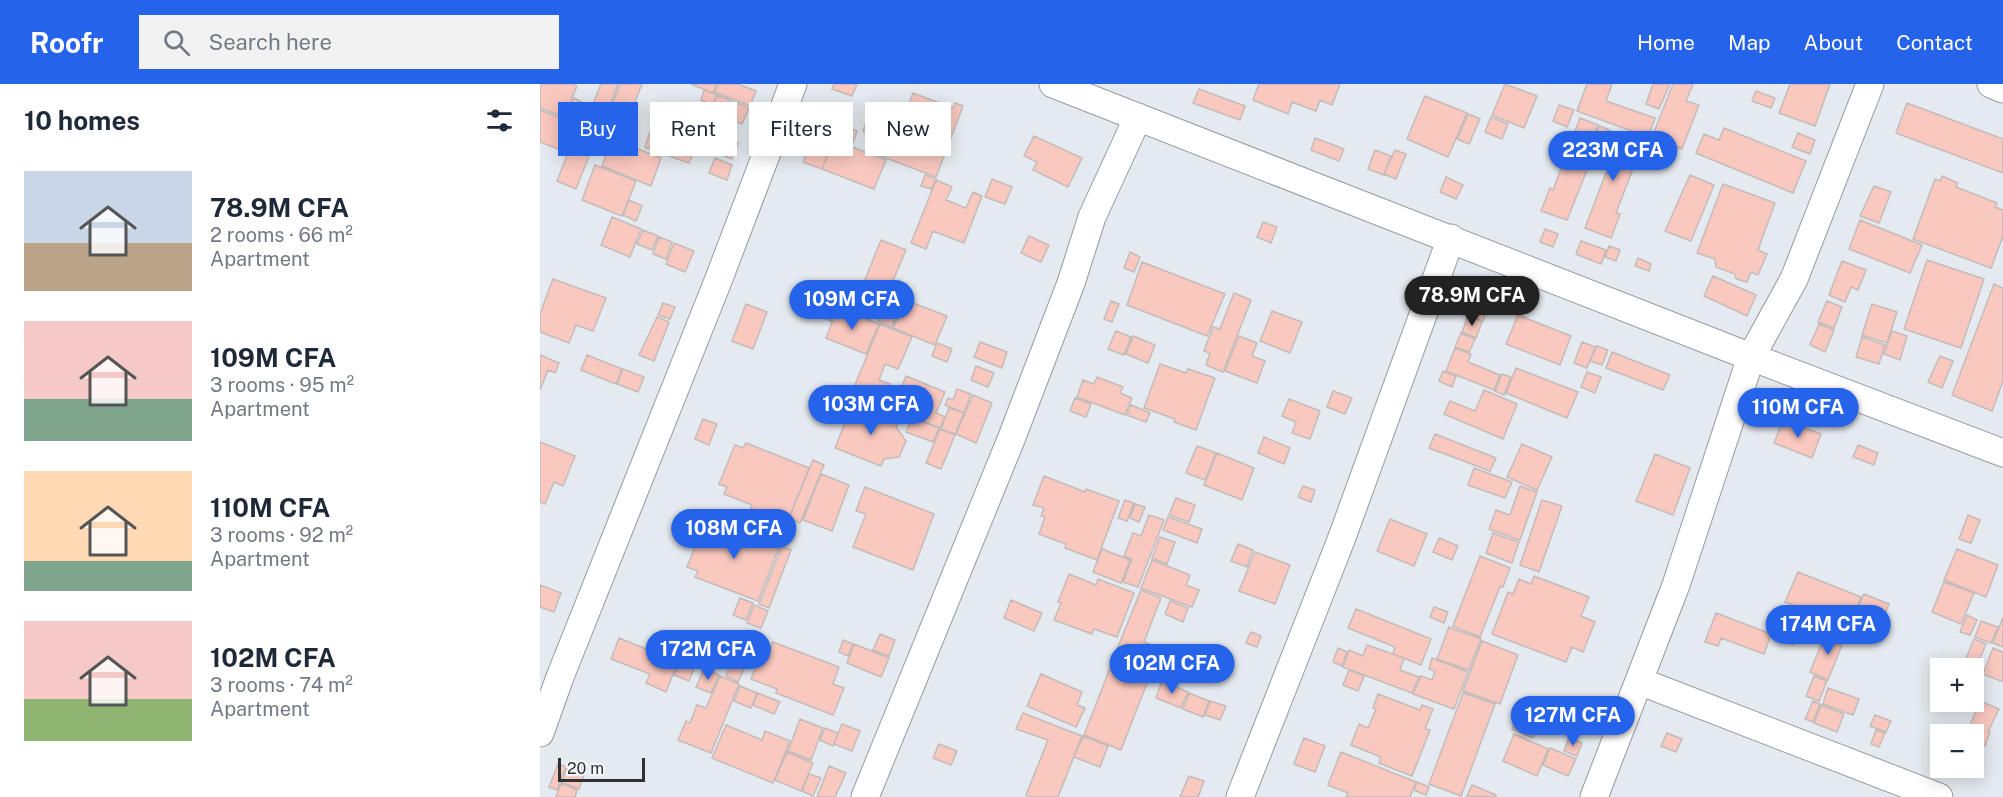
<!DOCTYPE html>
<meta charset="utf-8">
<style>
:root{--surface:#fff;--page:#f2f2f3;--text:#1f2937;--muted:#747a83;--accent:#2563eb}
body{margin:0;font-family:"Public Sans",sans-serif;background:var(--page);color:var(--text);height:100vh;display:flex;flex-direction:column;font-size:22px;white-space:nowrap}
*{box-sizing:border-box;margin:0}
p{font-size:20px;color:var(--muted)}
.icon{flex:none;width:33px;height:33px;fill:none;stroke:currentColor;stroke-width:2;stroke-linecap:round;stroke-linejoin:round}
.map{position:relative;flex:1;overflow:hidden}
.drawer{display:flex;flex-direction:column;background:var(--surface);width:540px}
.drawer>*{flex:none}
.guide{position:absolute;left:18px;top:18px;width:570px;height:54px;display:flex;gap:12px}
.tools{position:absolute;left:1390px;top:574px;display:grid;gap:12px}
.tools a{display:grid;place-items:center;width:54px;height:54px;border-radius:0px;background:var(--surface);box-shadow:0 3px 15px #0003;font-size:30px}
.scale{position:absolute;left:18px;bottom:15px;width:87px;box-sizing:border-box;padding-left:6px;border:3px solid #2f3133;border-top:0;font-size:16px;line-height:21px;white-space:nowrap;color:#2f3133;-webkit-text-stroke:4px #f2f7fd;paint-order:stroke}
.price{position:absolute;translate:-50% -51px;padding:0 14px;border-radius:21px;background:var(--accent);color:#fff;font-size:20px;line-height:39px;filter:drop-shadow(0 2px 3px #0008)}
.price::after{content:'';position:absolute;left:50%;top:36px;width:18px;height:14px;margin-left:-9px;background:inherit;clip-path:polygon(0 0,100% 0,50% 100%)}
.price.selected{background:#222;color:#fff}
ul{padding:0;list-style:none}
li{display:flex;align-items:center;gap:18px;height:150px;padding:0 24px}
li span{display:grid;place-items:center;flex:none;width:168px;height:120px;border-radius:0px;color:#555}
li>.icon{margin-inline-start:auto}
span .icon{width:72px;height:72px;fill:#fffc;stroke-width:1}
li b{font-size:26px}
h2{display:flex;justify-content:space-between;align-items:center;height:72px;padding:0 24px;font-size:26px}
.chip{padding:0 21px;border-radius:0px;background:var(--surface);box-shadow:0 3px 15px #0003;font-size:21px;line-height:54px}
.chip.selected{background:var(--accent);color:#fff}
header{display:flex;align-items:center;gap:36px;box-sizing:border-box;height:84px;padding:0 30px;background:var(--accent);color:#fff}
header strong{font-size:28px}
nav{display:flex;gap:33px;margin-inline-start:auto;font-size:21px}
.search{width:420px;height:54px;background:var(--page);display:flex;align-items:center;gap:15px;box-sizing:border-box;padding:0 21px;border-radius:0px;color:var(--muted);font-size:22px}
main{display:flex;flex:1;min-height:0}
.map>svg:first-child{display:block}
.building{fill:#f9c8bf;stroke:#c4bbba;stroke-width:1.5}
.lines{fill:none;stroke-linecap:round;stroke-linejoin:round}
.street-casing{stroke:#969aa0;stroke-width:29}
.street{stroke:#fff;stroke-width:27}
</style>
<header>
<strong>Roofr</strong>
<div class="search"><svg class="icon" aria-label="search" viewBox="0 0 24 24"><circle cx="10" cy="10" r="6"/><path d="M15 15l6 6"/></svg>Search here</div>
<nav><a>Home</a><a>Map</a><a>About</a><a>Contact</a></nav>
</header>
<main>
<section class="drawer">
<h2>10 homes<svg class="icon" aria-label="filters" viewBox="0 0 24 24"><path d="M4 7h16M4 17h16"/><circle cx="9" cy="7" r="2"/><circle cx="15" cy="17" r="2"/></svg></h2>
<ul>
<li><span style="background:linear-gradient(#c9d6e8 60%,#b9a48a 0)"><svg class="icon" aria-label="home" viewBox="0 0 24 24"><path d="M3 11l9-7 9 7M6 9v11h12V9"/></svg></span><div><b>78.9M CFA</b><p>2 rooms · 66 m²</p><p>Apartment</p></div></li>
<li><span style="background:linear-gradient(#f6c9c9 65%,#7fa58c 0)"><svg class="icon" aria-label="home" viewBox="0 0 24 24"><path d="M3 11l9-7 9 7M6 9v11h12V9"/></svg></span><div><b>109M CFA</b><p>3 rooms · 95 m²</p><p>Apartment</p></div></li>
<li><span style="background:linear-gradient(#ffd9b3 75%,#7fa58c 0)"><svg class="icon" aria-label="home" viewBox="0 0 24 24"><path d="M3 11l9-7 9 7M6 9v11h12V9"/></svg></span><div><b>110M CFA</b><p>3 rooms · 92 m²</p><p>Apartment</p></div></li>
<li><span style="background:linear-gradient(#f6c9c9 65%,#8fb573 0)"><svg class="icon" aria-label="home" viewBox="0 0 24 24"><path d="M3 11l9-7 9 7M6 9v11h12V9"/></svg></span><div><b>102M CFA</b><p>3 rooms · 74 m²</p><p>Apartment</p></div></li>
</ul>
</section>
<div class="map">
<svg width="1463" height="713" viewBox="0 0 1463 713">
<rect width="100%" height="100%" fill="#e5eaf0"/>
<!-- building -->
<path class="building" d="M0,0H32L37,2L24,33L0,24Z
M61,0H78L61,45L41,37L46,23L51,25Z
M80,0H102L89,33L95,35L87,56L62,47Z
M151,0H177L173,9Z
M178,0H198L216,7L210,22L175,8Z
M294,0H317L312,12L292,5Z
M719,0H800L792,21L780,16L776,27L752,18L748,30L713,16Z
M965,0L997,12L984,44L952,31Z
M1047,0H1072L1066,17L1115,34L1108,53L1037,27Z
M1113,0H1130L1119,25L1106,20Z
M1133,0H1153L1146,17L1159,21L1142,65L1112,53Z
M1250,0H1290L1275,42L1239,29Z
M659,5L705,22L700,36L653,19Z
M164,6L177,11L173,21L161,16Z
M1216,7L1235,14L1231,24L1212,17Z
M373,9L413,24L415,19L423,22L396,93L333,69L341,51L359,58L372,27L367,25Z
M177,11L209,24L202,40L193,36L191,42L169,33Z
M885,12L927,29L908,73L867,55Z
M34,14L46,20L39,37L26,32Z
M1367,19L1463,55V89L1356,49Z
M1019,21L1034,26L1027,43L1013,37Z
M0,26L58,49L36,105L17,97L28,69L0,58Z
M928,30L940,35L929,60L917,55Z
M283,33L299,40L293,54L278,47Z
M951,33L968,40L962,55L945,48Z
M1040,34L1058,41L1044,79L1049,81L1027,136L1001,127L1010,104L1013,106Z
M327,36L335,40L333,44L342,47L339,54L323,47Z
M129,38L161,50L149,79L118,68Z
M299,40L317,47L312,61L294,54Z
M1059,42L1068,45L1061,62L1053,58Z
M1184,44L1266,77L1253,109L1156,69L1164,50L1179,56Z
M1068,46L1103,59L1076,129L1080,130L1071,154L1045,144L1066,89L1072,91L1079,75L1070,71L1066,80L1056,77Z
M110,48L122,53L117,68L105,63Z
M274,48L293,56L282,85L263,78Z
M1258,49L1275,56L1270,70L1252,63Z
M494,52L542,74L528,103L493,86L497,78L484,72Z
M775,54L804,65L799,77L771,66Z
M72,55L121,74L111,102L62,82Z
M189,56L198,59L192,75L182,71Z
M294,56L346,76L334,105L282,85Z
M835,66L851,72L844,91L828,85Z
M855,66L866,70L856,95L844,90Z
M175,74L192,81L187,96L169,89Z
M55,81L96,97L82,132L42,116Z
M385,91L396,95L391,105L381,102Z
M1150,91L1174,101L1151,157L1125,147Z
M1402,92L1418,99L1416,103L1457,119L1455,123L1463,126V152L1451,184L1373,155L1395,95L1400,97Z
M906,93L923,101L916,115L900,108Z
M452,95L472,103L465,120L445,113Z
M396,96L412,103L406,116L426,124L433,108L442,112L424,159L393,147L386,165L371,159Z
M1183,100L1235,119L1218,166L1227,170L1218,191L1211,188L1207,198L1196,195L1195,190L1176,183L1175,175L1157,169Z
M1334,102L1351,108L1339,139L1320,132Z
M89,116L102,122L96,137L83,131Z
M72,133L101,145L90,173L61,161Z
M1320,136L1382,161L1370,189L1309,165Z
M723,138L737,143L731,159L717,153Z
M1005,145L1018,150L1013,163L1000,158Z
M103,146L118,152L112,166L97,160Z
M489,152L509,161L501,178L481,169Z
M119,153L132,158L126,175L113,170Z
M341,156L366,166L344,218L320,208Z
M1041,157L1066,166L1061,180L1036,170Z
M134,159L154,167L145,188L126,180Z
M1069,162L1080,166L1076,177L1065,173Z
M590,168L600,173L594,188L584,184Z
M1098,174L1111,180L1109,187L1095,182Z
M1387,176L1444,195L1421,264L1364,245Z
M1302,177L1326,186L1318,206L1311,203L1305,218L1289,211Z
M602,178L685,210L667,252L587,221Z
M1173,192L1216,211L1207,232L1164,212Z
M13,195L66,214L53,247L36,241L29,259L0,248V230Z
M353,200L366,206L352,243L338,237Z
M1454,200L1463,204V297L1452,327L1412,311Z
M694,209L711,216L683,288L666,281L670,269L664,267L673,243L680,245Z
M279,210L299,219L291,237L272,229Z
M319,210L343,220L337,233L314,223Z
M365,216L407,232L395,261L353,244Z
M935,216L949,221L943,237L929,231Z
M571,217L579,220L572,238L564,235Z
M1287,217L1302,223L1294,244L1278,238Z
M123,219L135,223L130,235L118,231Z
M206,220L227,228L213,265L192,257Z
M1332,220L1357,228L1347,259L1322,251Z
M298,223L339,240L326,270L286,254Z
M732,227L762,238L750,269L720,257Z
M978,231L1031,252L1020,281L966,260Z
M928,232L942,238L936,254L922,248Z
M117,233L129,238L114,277L99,271Z
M340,240L372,253L358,285L345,280L339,296L350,300L348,307L353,309L348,323L312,308Z
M1279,240L1294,246L1285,268L1270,261Z
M576,247L591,253L584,271L568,265Z
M1352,247L1367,252L1360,276L1344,270Z
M921,249L935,255L929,268L915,263Z
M593,252L615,261L608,279L586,270Z
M699,252L717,259L712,272L725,277L717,299L685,287Z
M1322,253L1345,261L1339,280L1316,273Z
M440,258L467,268L462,284L434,273Z
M1042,258L1055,263L1047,284L1034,279Z
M397,259L412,265L407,278L392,272Z
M1057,262L1068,266L1062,281L1050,277Z
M915,264L931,270L928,278L960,291L954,306L906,287Z
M1072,268L1130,291L1123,306L1066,284Z
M0,271L19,279L15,289L8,286L0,306Z
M47,271L82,285L76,300L41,286Z
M1400,272L1413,277L1402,304L1388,298Z
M620,280L646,289L648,285L675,294L656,346L634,338L635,335L604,324Z
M436,282L454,289L448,303L431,296Z
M976,284L1038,308L1027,334L966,309Z
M83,285L104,293L98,308L77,300Z
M903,287L916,292L912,303L899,297Z
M1047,288L1061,293L1055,309L1041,303Z
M962,290L971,293L964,311L955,307Z
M366,292L405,308L396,329L405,333L400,344L352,325Z
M557,293L583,303L580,309L592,314L585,331L537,313L543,296L554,300Z
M417,305L431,310L424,329L405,321L408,314L413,316Z
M944,306L977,320L963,355L904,330L910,317L935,327Z
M793,307L812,314L805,330L787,323Z
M433,311L452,319L436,359L416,350Z
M535,314L551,320L546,333L530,327Z
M749,315L780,327L770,355L752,349L756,338L742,332Z
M313,318L359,337L356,343L366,357L359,373L344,375L341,382L295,364Z
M591,321L610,329L606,338L587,331Z
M409,324L424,329L415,350L401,345Z
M372,334L399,344L393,358L366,348Z
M163,335L177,340L169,361L155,355Z
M1243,336L1281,350L1272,374L1234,359Z
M400,345L415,351L401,385L386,379Z
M895,350L956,374L950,387L889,364Z
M724,353L750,364L744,380L718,369Z
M0,358L35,372L23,402L14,398L5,420L0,418Z
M206,359L269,384L247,439L229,432L226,439L208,432L212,421L184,410L187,403L179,400L195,361L203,364Z
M982,360L1012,373L997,406L967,393Z
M1318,361L1338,369L1334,381L1313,373Z
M657,362L676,369L665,396L646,389Z
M677,369L714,384L702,416L664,401Z
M1115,370L1150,384L1133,431L1096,417Z
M273,376L284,381L260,439L249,434Z
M934,384L972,398L965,414L928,401Z
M281,390L309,401L292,447L263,436Z
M504,392L545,408L546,405L579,417L557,476L525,464L526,460L499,450L505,433L501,432L504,424L493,421Z
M763,402L775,406L771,418L758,413Z
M980,402L997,408L980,456L949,445L956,426L970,431Z
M325,403L394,430L373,486L313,463L326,430L316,427Z
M636,414L655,421L649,438L629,431Z
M585,416L594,419L587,437L578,434Z
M1002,416L1022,422L999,488L980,481Z
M595,420L605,423L599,438L590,434Z
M609,431L624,436L598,503L583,498L592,475L584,472L593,449L601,452Z
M1428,431L1440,436L1431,459L1419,455Z
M628,433L662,445L657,459L623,446Z
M850,435L887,450L874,482L837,467Z
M174,439L204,451L207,444L227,451L225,455L240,461L218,517L155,493L158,487L147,483L163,443L172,446Z
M953,449L979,458L972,479L946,469Z
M620,453L635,458L627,480L612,474Z
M899,454L918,462L912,476L893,468Z
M698,460L713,466L707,483L691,477Z
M242,462L251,466L229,524L219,520Z
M562,465L590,476L581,499L553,488Z
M1417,465L1458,481L1446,513L1404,496Z
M715,468L750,481L735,520L699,507Z
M940,472L970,484L963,503H960L940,553L913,542Z
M612,476L650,491L646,501L659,506L652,523L601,504Z
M1258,488L1321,513L1309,543L1245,518Z
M529,490L556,501L558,495L594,509L577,553L554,545L552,550L514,536L521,519L518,518Z
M994,492L1049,513L1041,532L1055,538L1043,568L1032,563L1026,578L952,550L968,508L973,510L979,495L991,500Z
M1404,498L1434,509L1421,540L1392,528Z
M0,501L21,509L14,528L0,523Z
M601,506L621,514L604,558L632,569L622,595L573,575Z
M1324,510L1349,520L1341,539L1316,528Z
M200,514L213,519L206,536L193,531Z
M471,516L502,529L494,547L464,534Z
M630,517L648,524L643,538L625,530Z
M214,521L228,527L221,544L207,539Z
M894,523L908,528L904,539L890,533Z
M816,525L891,555L881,581L853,570L855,563L808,544Z
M1176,529L1231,550L1224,570L1181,554L1178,562L1165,558Z
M1243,529L1262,537L1253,561L1233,552Z
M1427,531L1437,536L1430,551L1420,548Z
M1463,533V563L1453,559Z
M1441,537L1458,543L1451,559L1435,553Z
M909,543L941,555L929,586L897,575Z
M711,548L721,552L717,563L706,559Z
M1291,548L1305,553L1288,596L1270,588L1283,556L1287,558Z
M340,550L355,556L349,572L333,566Z
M187,551L214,563L198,598L186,592L190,582L175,575Z
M79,554L138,578L126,608L106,599L110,590L71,575Z
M1434,555L1446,560L1437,582L1425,577Z
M303,556L313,560L308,572L299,568Z
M942,557L978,571L960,620L923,607Z
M233,558L299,583L293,600L304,604L293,631L236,609L237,605L211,595L218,577L224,580Z
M314,560L349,574L341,593L307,579Z
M827,561L864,574L860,586L879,593L872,609L803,583L809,566L823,572Z
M798,564L807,568L802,582L793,578Z
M1453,564L1463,568V598L1443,590Z
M892,574L928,588L914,625L873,610L881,592L892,596L895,587L889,585Z
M140,576L155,582L149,597L134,591Z
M572,579L609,594L581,666L544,651Z
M164,585L179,591L171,609L156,603Z
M809,586L824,592L818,607L803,601Z
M501,590L542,608L537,621L545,624L536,643L487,622Z
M180,592L199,600L171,669L138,656L146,637L150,639L157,621L166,624Z
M1274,592L1287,597L1279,617L1266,612Z
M622,597L648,608L641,624L616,614Z
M200,602L217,609L211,624L194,617Z
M1288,604L1319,615L1313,631L1283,620Z
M218,609L240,618L234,630L213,621Z
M649,609L669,617L663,633L643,625Z
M923,609L955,620L921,712L889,700Z
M838,610L880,626L882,621L893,625L885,645L890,646L872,692L839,679L841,673L811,661L819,640L828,644L836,625L833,624Z
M670,617L686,622L680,636L665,631Z
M1273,617L1280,620L1273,638L1265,635Z
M1440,617L1459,625L1448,648H1450L1445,662L1434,657V651H1426Z
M1281,621L1304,630L1297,648L1274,639Z
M483,629L542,652L518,713H491L486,711L508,656L476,645Z
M978,631L999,640L993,654L972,645Z
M1335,631L1351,637L1346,648L1330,642Z
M260,635L283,644L271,676L248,667Z
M302,640L320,647L312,667L294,660Z
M186,641L222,656L225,647L250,657L233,699L172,674Z
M285,644L298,649L293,662L280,656Z
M1336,646L1345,649L1339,663L1331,660Z
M1127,649L1142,655L1136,668L1121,662Z
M974,650L1008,665L997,692L963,677Z
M543,652L568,662L560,683L534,673Z
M764,654L785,662L775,688L754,680Z
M1029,654L1042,659L1037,672L1024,667Z
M399,660L417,667L411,681L393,674Z
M1010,664L1036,675L1028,692L1003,681Z
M247,668L273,679L261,707L235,696Z
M801,668L876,698L870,713H806L808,709L788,701Z
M29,679L46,685L39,705L21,698Z
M18,680L26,683L17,706L9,703Z
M289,682L306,689L295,713H277Z
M269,690L281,694L273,712L262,707Z
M649,692L664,697L658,713H640Z
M877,698L889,703L886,711L874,706Z
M21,699L37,706L35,713H16Z
M932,701L956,711L955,713L927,712Z"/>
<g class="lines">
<!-- street casing -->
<g class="street-casing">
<path id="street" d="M513,0L1211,273L1463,369
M1451,0L1463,5
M1099,597L1399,713
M0,649L20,593L178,197L253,0
M325,713L472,353L531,199L552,133L598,33
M700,713L801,456L911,154
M1054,713L1136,501L1211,273L1254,195L1330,0"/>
</g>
<!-- street -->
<use href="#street" class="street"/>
</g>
</svg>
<div class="tools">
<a>+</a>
<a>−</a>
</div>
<div class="scale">20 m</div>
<b class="price" style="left:1073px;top:98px">223M CFA</b>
<b class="price selected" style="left:932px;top:243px">78.9M CFA</b>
<b class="price" style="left:312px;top:247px">109M CFA</b>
<b class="price" style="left:331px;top:352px">103M CFA</b>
<b class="price" style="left:1258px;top:355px">110M CFA</b>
<b class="price" style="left:194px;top:476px">108M CFA</b>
<b class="price" style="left:1288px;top:572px">174M CFA</b>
<b class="price" style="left:168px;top:597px">172M CFA</b>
<b class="price" style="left:632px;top:611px">102M CFA</b>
<b class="price" style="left:1033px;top:663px">127M CFA</b>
<div class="guide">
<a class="chip selected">Buy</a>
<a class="chip">Rent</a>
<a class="chip">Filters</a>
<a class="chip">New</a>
</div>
</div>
</main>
